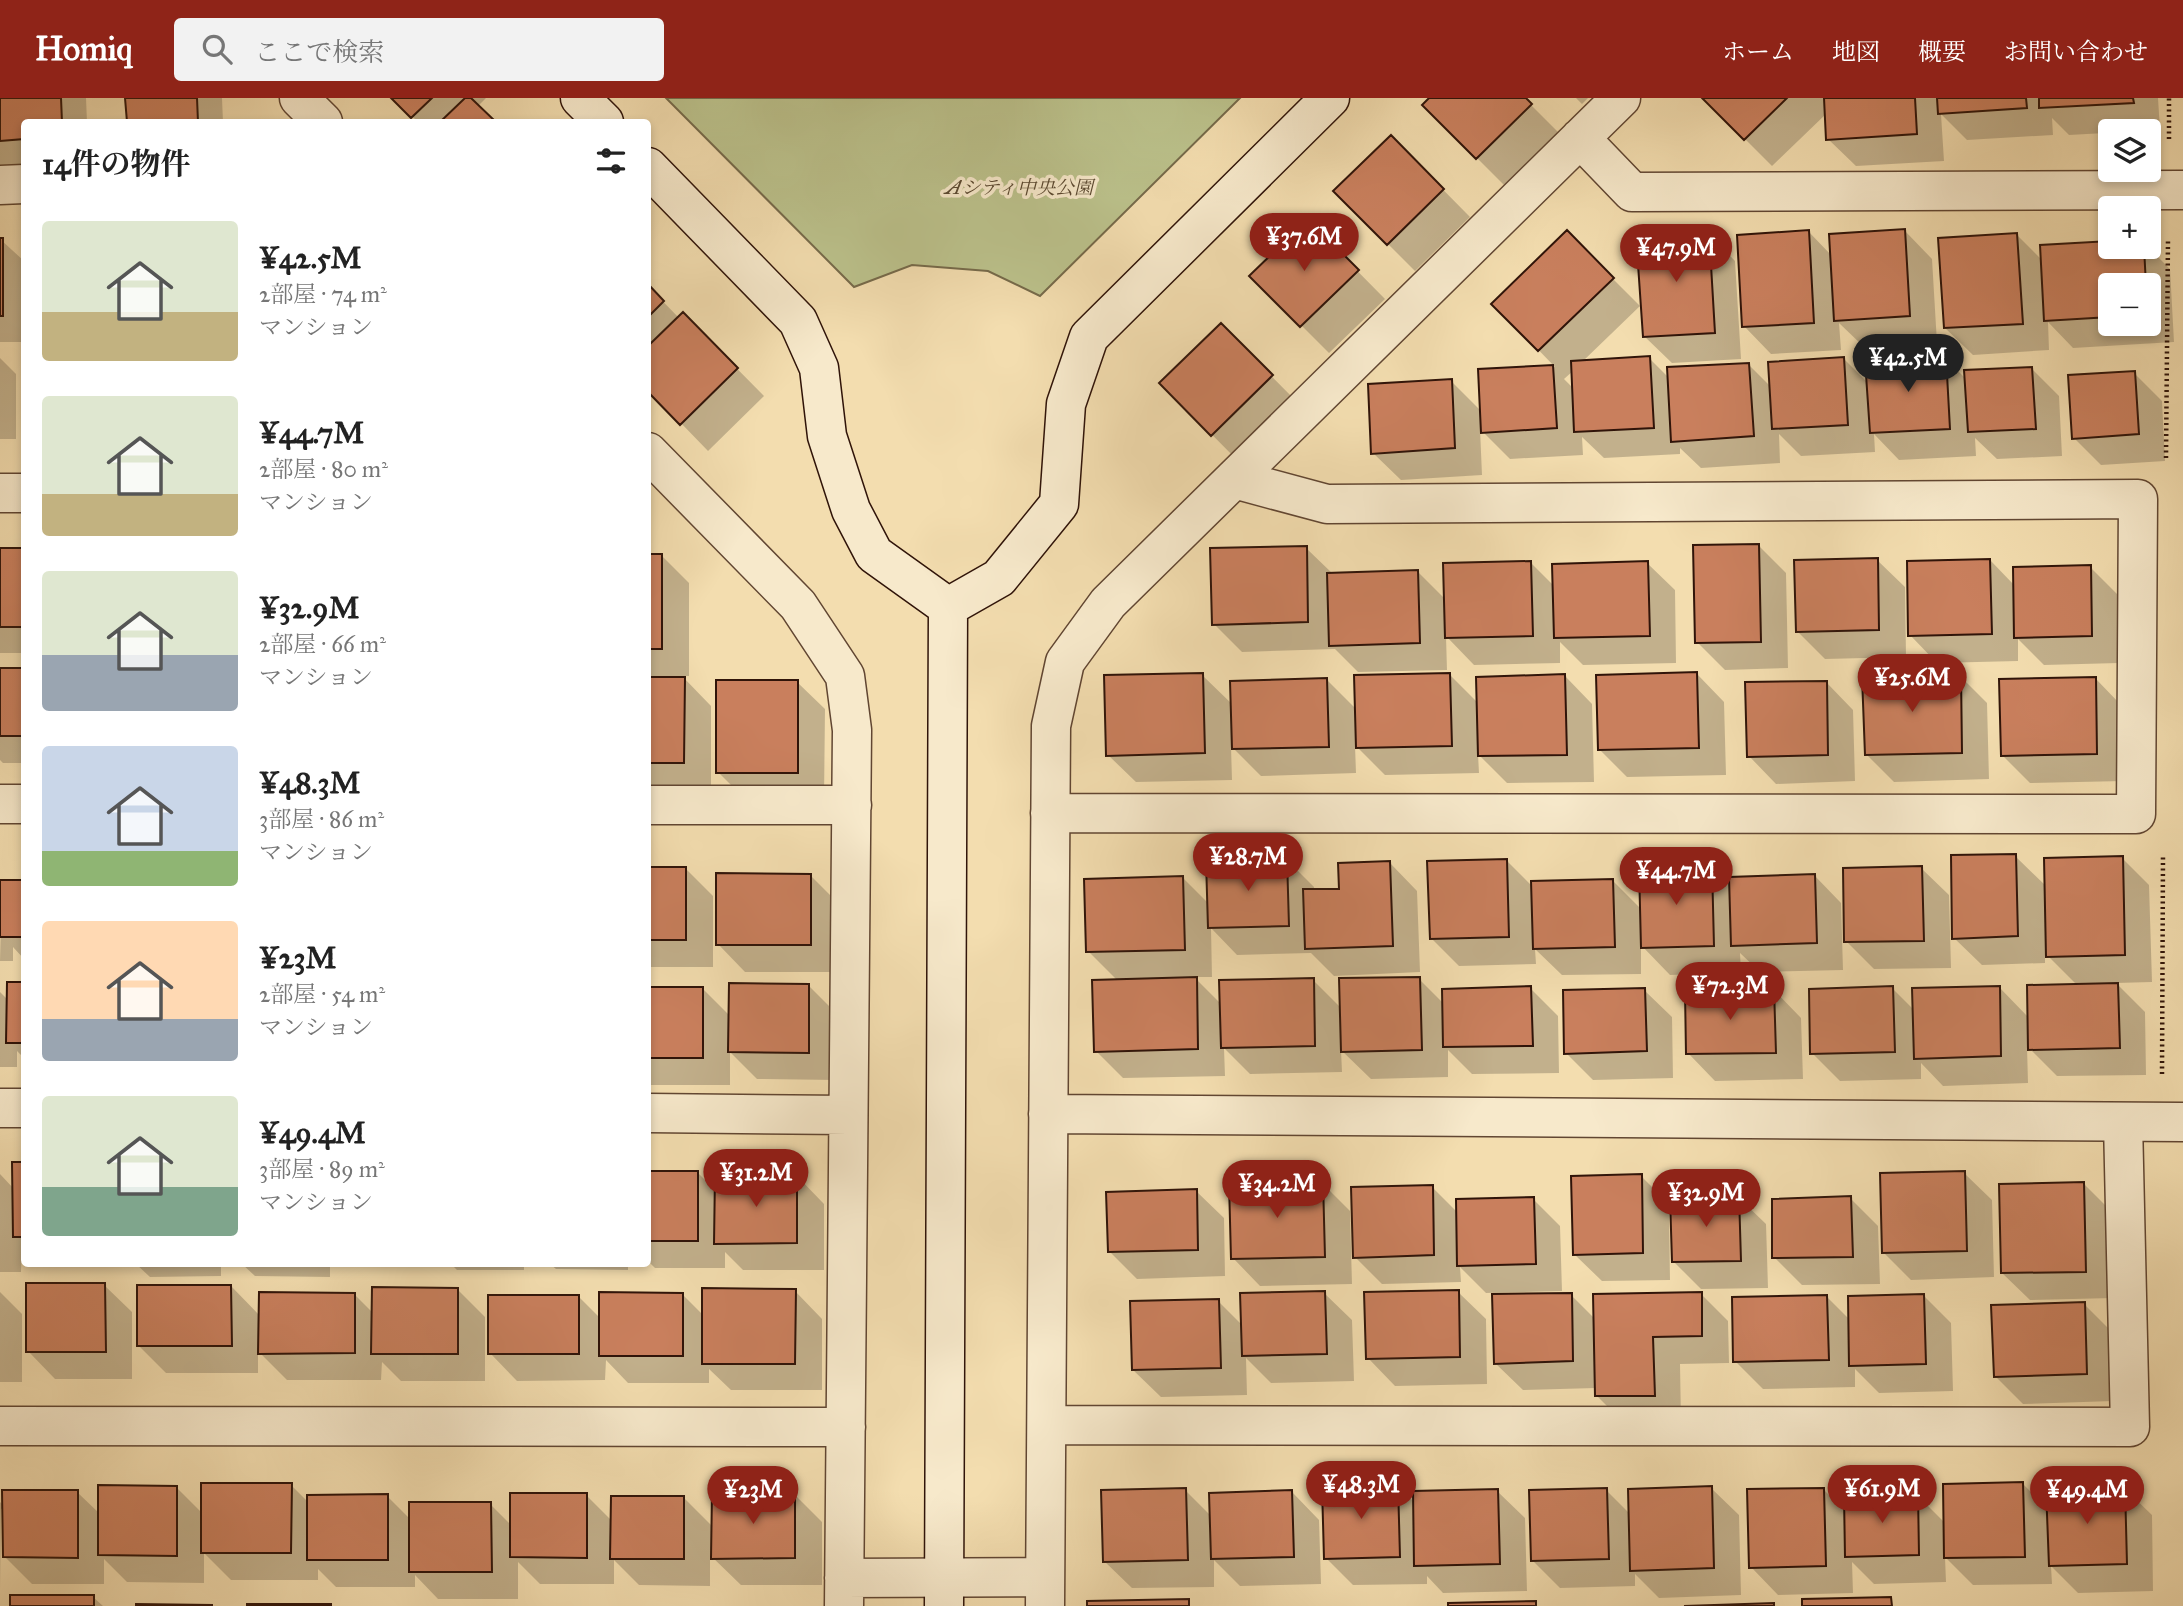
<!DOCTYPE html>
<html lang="ja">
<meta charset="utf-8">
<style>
:root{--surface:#fff;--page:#f2f2f2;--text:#222;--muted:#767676;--accent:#8f2418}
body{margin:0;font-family:"IM FELL Great Primer","Noto Serif JP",serif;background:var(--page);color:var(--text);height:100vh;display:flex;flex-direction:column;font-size:26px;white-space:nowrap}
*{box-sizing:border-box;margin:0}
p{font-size:23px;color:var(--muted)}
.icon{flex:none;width:38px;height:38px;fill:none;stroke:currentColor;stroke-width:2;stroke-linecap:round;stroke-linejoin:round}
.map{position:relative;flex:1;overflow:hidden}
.sheet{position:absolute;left:21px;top:21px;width:630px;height:1148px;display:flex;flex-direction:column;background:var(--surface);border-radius:7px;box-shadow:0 4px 10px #0003}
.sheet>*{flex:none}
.buttons{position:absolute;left:2098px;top:21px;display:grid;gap:14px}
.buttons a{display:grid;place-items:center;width:63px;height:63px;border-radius:7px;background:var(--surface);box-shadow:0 4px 10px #0003;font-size:35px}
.price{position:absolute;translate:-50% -60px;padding:0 16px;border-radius:24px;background:var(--accent);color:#fff;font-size:23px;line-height:46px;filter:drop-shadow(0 2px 4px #0008)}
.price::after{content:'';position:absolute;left:50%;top:42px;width:21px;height:16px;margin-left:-10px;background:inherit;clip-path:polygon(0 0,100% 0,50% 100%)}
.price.on{background:#222;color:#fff}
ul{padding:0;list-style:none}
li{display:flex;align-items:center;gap:21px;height:175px;padding:0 21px}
li span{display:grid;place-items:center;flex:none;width:196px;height:140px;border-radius:7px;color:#555}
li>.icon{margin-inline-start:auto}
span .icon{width:84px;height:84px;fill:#fffc;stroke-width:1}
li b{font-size:30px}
h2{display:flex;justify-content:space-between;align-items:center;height:84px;padding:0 21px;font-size:30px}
header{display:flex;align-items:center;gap:42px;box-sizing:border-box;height:98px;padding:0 35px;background:var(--accent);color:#fff}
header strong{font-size:33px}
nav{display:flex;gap:38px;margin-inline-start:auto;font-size:24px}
.search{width:490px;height:63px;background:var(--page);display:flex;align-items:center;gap:18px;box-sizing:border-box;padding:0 24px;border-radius:7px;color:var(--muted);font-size:26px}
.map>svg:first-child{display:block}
.green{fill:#bbc18b;stroke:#766a4a;stroke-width:2}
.shadow{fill:#0003;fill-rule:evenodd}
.building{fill:#c97f5d;stroke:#301409;stroke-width:2}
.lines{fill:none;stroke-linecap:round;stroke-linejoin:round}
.street-casing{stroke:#614632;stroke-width:41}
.secondary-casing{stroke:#301409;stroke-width:41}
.path{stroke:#301409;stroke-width:4.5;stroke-dasharray:2 3.5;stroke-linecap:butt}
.street{stroke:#f7e9cb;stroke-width:38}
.secondary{stroke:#f7e9cb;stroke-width:38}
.labels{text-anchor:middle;stroke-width:7;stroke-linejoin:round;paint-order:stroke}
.park-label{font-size:19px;font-style:italic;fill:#5a4830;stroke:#f7e9cb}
</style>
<header>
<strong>Homiq</strong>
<div class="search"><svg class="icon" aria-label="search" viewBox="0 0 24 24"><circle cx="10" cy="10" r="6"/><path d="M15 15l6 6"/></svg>ここで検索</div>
<nav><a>ホーム</a><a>地図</a><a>概要</a><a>お問い合わせ</a></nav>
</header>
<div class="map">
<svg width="2183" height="1508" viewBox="0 0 2183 1508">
<rect width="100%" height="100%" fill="#f3ddaf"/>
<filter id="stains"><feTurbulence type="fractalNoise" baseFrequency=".00286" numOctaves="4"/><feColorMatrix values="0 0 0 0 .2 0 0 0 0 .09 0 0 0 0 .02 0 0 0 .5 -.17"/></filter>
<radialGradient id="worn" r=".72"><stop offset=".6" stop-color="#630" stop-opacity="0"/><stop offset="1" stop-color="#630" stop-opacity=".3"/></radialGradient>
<!-- green -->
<path class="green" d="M666,0H1240L1040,198L988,173L912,167L854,189Z"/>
<!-- shadow -->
<path class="shadow" d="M0,0H86L87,24H24V70L0,71Z
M127,0H222L223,24H129Z
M394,0H486L477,9L493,24H418Z
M1431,0H1524L1558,34L1504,87L1424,7Z
M1576,0H1588L1582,6Z
M1704,0H2158L2160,32L2069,37L2052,20L2053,37L1967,42L1941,16L1944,63L1856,68L1828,41L1827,15L1772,68Z
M1391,39L1470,119L1415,173L1335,93Z
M1308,123L1385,201L1329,255L1252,178Z
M1808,133L1832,158L1905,133L1932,161L1937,245L1864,249L1839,225L1841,252L1771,256L1744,228Z
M1567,135L1640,208L1582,264L1649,260L1669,280L1749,267L1771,289L1844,261L1869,286L1945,260L1966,281L2031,270L2059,298L2062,358L1997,361L1975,340L1976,358L1899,362L1874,336L1875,354L1801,358L1779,336L1780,365L1701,370L1680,350V356L1604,360L1582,339L1583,357L1510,361L1480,331L1482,377L1401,382L1373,355L1451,283L1481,313L1479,273L1555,269L1494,206ZM1573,273L1574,291L1564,281Z
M1708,135L1735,163L1741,261L1672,265L1644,238Z
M2017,137L2042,162L2041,149L2110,145V149H2148L2170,171L2174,244L2073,250L2048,224L2049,252L1973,257L1945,230ZM2110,187H2149V226H2110Z
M0,141L24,163V317V244H0Z
M648,188L679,220L683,216L764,298L708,353L648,291Z
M1221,227L1299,306L1239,364L1161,285Z
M0,260L16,276V341H0Z
M2134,275L2162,303L2165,363L2101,367L2074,340Z
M1758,447L1786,475L1788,570L1725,572L1697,544Z
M1306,450L1333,476L1418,474L1446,502L1531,465L1554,488L1647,465L1675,492L1676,565L1583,567L1560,544V565L1474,567L1446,538L1447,572L1358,574L1335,551L1242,554L1214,526Z
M0,451L24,452V555H0Z
M648,458H662L689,485V578H682L711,608V692H648Z
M1877,462L1905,489L1906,559L1825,561L1798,534Z
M1990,462L2015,488L2090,469L2118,497L2119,565L2044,567L2018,541V563L1937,565L1910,537Z
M0,571H24V665H3L0,662Z
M1697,576L1724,604L1726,677L1627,679L1599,651Z
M1202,577L1233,607L1327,582L1357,612L1450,577L1479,606L1565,578L1592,606L1594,684L1507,685L1478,656L1479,675L1385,677L1355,647L1356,675L1261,678L1231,648L1232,682L1136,684L1108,657Z
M1960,578L1987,605L1989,681L1894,684L1866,656Z
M2095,580L2122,608L2124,683L2030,685L2003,658Z
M797,584L825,611L824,702L745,701L718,674Z
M1826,584L1853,612L1855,683L1776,686L1749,658Z
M2015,758L2046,788L2122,760L2149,787L2152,884L2116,885L2145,914L2146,977L2057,978L2027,948L2028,985L1943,988L1921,965V981L1840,983L1812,955L1892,890L1914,912L1999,889L2029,920L2078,888L2045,855V865L1982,867L1954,840Z
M1286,761L1314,789V793L1341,792L1390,765L1417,793L1420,874L1334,878L1311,855L1237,857L1211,830L1212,879H1194L1222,907L1313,882L1342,911L1419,881L1444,906L1530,890L1558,918L1559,975L1472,976L1448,952V979L1371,981L1341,952L1342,974L1250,976L1224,950L1225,978L1123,980L1096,953L1118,883L1088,853L1183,780L1209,806Z
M1506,762L1533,789L1613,783L1642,812L1712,770L1731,789L1814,777L1841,805L1843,872L1760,874L1740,855L1741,874L1670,877L1641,847V876L1562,877L1535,851L1536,866L1459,868L1431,840Z
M1921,770L1949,797L1951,870L1874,871L1846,843Z
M648,771H686L713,798V869H648Z
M810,777L838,805L837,874H745L718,846Z
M2,784H24V861L13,849V863H0Z
M9,886H24V960L17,953V969H0V894L8,902Z
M808,887L836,915V982L757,981L730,954V987H648V891H703L730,918Z
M1644,892L1672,919L1673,980L1593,982L1566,955Z
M1774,892L1801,920L1803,981L1715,983L1688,955Z
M14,1066H24V1149L22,1146L21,1174H0V1076L14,1091Z
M648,1074H697L716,1093L797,1078L824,1106V1172H743L725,1154V1170H655L648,1163Z
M1964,1075L1992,1102L1994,1179L1911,1182L1884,1155Z
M1641,1078L1672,1109L1738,1099L1766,1126L1768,1190L1701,1191L1673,1163L1672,1112H1669L1670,1182L1602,1183L1574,1156Z
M1322,1085L1350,1113L1352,1186L1260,1188L1233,1160Z
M2084,1086L2111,1113L2113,1200L2030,1202L2002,1175Z
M1432,1089L1458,1115L1533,1101L1560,1128L1562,1193L1486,1195L1460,1169L1461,1184L1382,1186L1355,1159Z
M1196,1093L1224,1120L1225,1178L1137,1181L1109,1153Z
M1850,1100L1878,1128L1880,1186L1802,1187L1774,1159Z
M136,1166H221V1178L150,1179Z
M242,1166H330V1179L255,1178Z
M451,1166H524V1172H457Z
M550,1166H628V1172L556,1171Z
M104,1187L132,1214V1281H55L28,1253Z
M231,1188L260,1218L354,1196L373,1215L457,1191L485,1219V1283H401L382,1264L381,1282H287L258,1253V1275H166L139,1248Z
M795,1193L822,1221V1292H731L709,1271V1285H628L606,1262L605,1282L517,1283L490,1255L579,1199L601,1221L682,1196L704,1218Z
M0,1194L22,1216V1284H0Z
M1458,1194L1486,1221L1487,1286L1395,1288L1368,1260Z
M1324,1195L1352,1222L1354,1283L1271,1285L1246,1260L1247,1297L1161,1299L1133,1272L1218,1203L1243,1228Z
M1701,1196L1728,1223L1729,1265L1680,1266L1681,1324L1624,1325L1597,1298L1596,1290L1523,1292L1495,1265L1571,1197L1595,1221Z
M1826,1198L1850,1222L1924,1198L1951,1225L1953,1293L1879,1295L1855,1271V1289L1763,1291L1735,1263Z
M2084,1206L2112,1234L2113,1303L2023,1306L1995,1278Z
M2023,1386L2049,1412L2124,1390L2152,1417L2153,1493L2078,1495L2051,1468L2052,1486L1973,1487L1945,1459L1946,1484L1874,1486L1852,1464L1853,1495L1778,1497L1751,1469L1823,1391L1846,1414L1917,1397L1945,1425Z
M291,1387L309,1405L387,1398L410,1421L490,1406L512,1428L586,1397L612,1423L683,1399L714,1430L794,1396L822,1424V1487H741L710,1457V1488L639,1487L614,1462V1486H540L518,1464V1501H438L415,1477V1489H336L318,1471V1482H231L204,1455V1485L127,1484L104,1461V1486H32L4,1458V1411H1L0,1492V1404L4,1408L77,1394L100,1416L176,1389L203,1416Z
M1398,1388L1415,1405L1497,1393L1525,1420L1527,1493L1443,1495L1427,1478V1486L1353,1487L1326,1460Z
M1711,1390L1739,1417L1741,1497L1659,1500L1635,1476V1488L1560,1490L1532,1462L1606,1392L1630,1416Z
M1185,1392L1211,1418L1292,1394L1319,1422L1321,1486L1240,1488L1214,1462V1489L1132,1490L1104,1463Z
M93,1499L103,1508H11Z"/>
<!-- building -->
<path class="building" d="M0,0H61L62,24H24V41L0,43Z
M125,0H197L198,24H127Z
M391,0H432L411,20Z
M465,0H471L496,24H440Z
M1429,0H1526L1532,6L1476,61L1422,7Z
M1702,0H1787L1744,42Z
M1824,0H1915L1917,36L1826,42Z
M1937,0H2026L2027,10L1938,16Z
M2039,0H2133L2134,5L2039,10Z
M1391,37L1444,91L1387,147L1333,93Z
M1308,121L1359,172L1300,229L1249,178Z
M1905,131L1910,218L1834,223L1829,136Z
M1567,132L1614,180L1538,253L1491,206Z
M1809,132L1814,225L1742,229L1737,137Z
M1709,133L1715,235L1643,239L1636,137Z
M2017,135L2023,226L1944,230L1938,140Z
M0,140H3V218H0Z
M2110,143V149H2144L2146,187H2110V219L2044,223L2040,147Z
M648,186L664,203L648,219Z
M683,214L738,270L680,327L648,294V248Z
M1221,225L1273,277L1211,338L1159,285Z
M22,244H24V318H23Z
M1650,258L1654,330L1574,334L1571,263Z
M1946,258L1950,331L1870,335L1865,262Z
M1844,259L1848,327L1772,331L1768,264Z
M1749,265L1754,338L1671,344L1667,269Z
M1553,267L1557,330L1481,335L1478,271Z
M2032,269L2036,331L1968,334L1964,272Z
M2135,273L2139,336L2072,341L2068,277Z
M1452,281L1455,350L1371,356L1368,286Z
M1759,446L1761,544L1695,545L1693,447Z
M1307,448L1308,524L1212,527L1210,450Z
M0,450H24V529H0Z
M648,456H662V551H648Z
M1878,460L1879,532L1796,534L1794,462Z
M1990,461L1992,536L1908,538L1907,463Z
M1531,463L1533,538L1445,540L1443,465Z
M1648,463L1650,538L1554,540L1552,466Z
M2091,467L2092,538L2014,540L2013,469Z
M1418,472L1420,545L1329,548L1327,475Z
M0,570H24V638H0Z
M1697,574L1699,650L1598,652L1596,577Z
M1203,575L1205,655L1106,658L1104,577Z
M1450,575L1452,648L1356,650L1354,577Z
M1565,576L1567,657L1478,658L1476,579Z
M1961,576L1962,655L1865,657L1862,578Z
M648,579H685L684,665H648Z
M2096,579L2097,656L2001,658L1999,581Z
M1327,580L1329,649L1232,651L1230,583Z
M716,582H798V675H716Z
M1827,583L1828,657L1747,659L1745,584Z
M2016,756L2018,838L1952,841L1951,757Z
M2123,758L2125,857L2046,859L2044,760Z
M1287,760L1289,828L1208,830L1206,762Z
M1507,761L1509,839L1430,841L1427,763Z
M1390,763L1393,848L1305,851L1303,791H1339L1338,765Z
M1712,768L1714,848L1641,850L1639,769Z
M1922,768L1924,843L1844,844L1843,770Z
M648,769H686V842H648Z
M716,775L811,776V847H716Z
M1815,776L1817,845L1731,848L1729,779Z
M1183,778L1185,852L1086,854L1084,781Z
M1613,781L1615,849L1533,851L1531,783Z
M0,782H24V839H0Z
M1197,879L1198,951L1094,954L1092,882Z
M1420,879L1422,952L1341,954L1339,880Z
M1314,880L1315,948L1221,950L1219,882Z
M7,884H24V945H6Z
M729,885L809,886V955L728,954Z
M2118,885L2120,950L2028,952L2027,887Z
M1531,888L1533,948L1443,949L1442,891Z
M1893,888L1895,954L1810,956L1809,891Z
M2000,888L2001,958L1914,961L1912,890Z
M648,889H703V960H648Z
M1645,890L1647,953L1564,956L1563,892Z
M1774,890L1776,955L1686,956L1685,893Z
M12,1064H24V1139H13Z
M648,1073H698V1143H648Z
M1965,1073L1967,1153L1882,1155L1880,1075Z
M715,1076L797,1077V1145L714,1146Z
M1642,1076L1643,1155L1573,1157L1571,1078Z
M1323,1083L1325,1159L1231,1161L1229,1085Z
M2084,1084L2086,1174L2001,1175L1999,1086Z
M1433,1087L1434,1157L1353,1160L1351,1089Z
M1197,1091L1198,1152L1108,1154L1106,1094Z
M1739,1097L1741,1163L1672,1164L1670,1099Z
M1851,1098L1853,1159L1772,1160V1101Z
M1534,1099L1536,1166L1457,1168L1456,1101Z
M26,1185H105L106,1254H26Z
M137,1187H231L232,1248H137Z
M372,1189L458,1190V1256H371Z
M702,1190L796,1191L795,1266H702Z
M1459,1192L1460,1259L1366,1261L1364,1194Z
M1325,1193L1327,1256L1242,1258L1240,1195Z
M259,1194L355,1195V1255L258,1256Z
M599,1194L683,1195V1258H599Z
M1702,1194V1238L1653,1239L1655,1298H1595L1593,1196Z
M1572,1195L1573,1263L1494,1266L1492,1196Z
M1924,1196L1926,1266L1849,1268L1848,1198Z
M488,1197H579V1256H488Z
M1827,1197L1829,1262L1733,1264L1732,1199Z
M1219,1201L1221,1270L1132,1272L1130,1203Z
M2085,1204L2087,1276L1994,1279L1991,1207Z
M2023,1384L2025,1459L1944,1460L1943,1386Z
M201,1385H292L291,1455H201Z
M1398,1386L1400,1459L1324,1461L1322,1388Z
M98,1387L177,1388V1458L98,1457Z
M1712,1388L1714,1470L1630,1473L1628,1391Z
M2125,1388L2127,1466L2049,1468L2046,1390Z
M1186,1390L1188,1462L1103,1464L1101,1392Z
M1607,1390L1609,1461L1531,1463L1529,1392Z
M1824,1390L1826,1468L1749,1470L1747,1391Z
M1498,1391L1500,1466L1414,1468L1413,1393Z
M2,1392H78V1460L3,1459Z
M1292,1392L1294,1459L1211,1461L1209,1395Z
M712,1394L795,1395V1460L711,1461Z
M510,1395H587V1460L510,1459Z
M1918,1395L1919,1457L1845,1459L1844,1398Z
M388,1396V1462H307V1397Z
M611,1398H684V1461H610Z
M409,1404H491L492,1474H409Z
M10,1497H94V1508H10Z
M1891,1499L1892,1508H1802V1501Z
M1189,1501V1508H1087V1503Z
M1536,1503V1508H1448V1505Z
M1774,1505V1508H1684Z
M136,1506L212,1507V1508H136Z
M247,1506H331V1508H247Z"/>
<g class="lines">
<!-- street casing -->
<g class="street-casing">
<path id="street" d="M299,0L323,24
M1580,40L1632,94L2183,92
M0,87L24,86
M648,354L798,507L845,578L852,632L844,1508
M0,395H24
M0,706H24
M648,707H852
M1050,715L2136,716L2138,401L1327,406L1234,381
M0,1010H24
M648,1015L848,1017
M1048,1016L2183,1024
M1047,1327L2130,1329L2123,1024
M0,1328L846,1329
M844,1480L1045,1479
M1045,1508L1051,628L1065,564L1108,505L1621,0"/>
</g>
<!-- secondary casing -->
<g class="secondary-casing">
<path id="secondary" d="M580,0L604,24
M648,69L798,223L819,270L827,338L851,412L874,456L948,509
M944,1508L948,509L999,480L1059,406L1066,306L1089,239L1330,0"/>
</g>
<!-- path -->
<path class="path" d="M2169,41V0
M2166,360L2168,141
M2162,976L2163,757"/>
<!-- street -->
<use href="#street" class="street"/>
<!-- secondary -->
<use href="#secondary" class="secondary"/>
</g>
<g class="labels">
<!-- park labels -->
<g class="park-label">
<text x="1019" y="96">Aシティ中央公園</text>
</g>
</g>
<rect width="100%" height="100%" filter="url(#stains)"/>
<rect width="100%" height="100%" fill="url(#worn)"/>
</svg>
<div class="buttons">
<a><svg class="icon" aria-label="layers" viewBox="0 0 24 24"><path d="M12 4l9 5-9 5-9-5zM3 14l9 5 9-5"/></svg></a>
<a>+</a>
<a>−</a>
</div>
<b class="price" style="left:1304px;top:175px">¥37.6M</b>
<b class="price" style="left:1676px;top:186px">¥47.9M</b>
<b class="price on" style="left:1908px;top:296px">¥42.5M</b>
<b class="price" style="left:1912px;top:616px">¥25.6M</b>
<b class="price" style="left:1248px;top:795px">¥28.7M</b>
<b class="price" style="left:1676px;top:809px">¥44.7M</b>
<b class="price" style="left:1730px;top:924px">¥72.3M</b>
<b class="price" style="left:756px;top:1111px">¥31.2M</b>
<b class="price" style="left:1277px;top:1122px">¥34.2M</b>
<b class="price" style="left:1706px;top:1131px">¥32.9M</b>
<b class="price" style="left:1361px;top:1423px">¥48.3M</b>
<b class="price" style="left:1882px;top:1427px">¥61.9M</b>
<b class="price" style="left:753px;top:1428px">¥23M</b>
<b class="price" style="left:2087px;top:1428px">¥49.4M</b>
<section class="sheet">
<h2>14件の物件<svg class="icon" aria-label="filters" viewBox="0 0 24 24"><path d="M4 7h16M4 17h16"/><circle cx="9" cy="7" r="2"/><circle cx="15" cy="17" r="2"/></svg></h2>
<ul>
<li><span style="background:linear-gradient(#dfe7d0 65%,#c2b280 0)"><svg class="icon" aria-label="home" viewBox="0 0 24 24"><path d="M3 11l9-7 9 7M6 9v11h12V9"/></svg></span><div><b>¥42.5M</b><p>2部屋 · 74 m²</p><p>マンション</p></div></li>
<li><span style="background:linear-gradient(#dfe7d0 70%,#c2b280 0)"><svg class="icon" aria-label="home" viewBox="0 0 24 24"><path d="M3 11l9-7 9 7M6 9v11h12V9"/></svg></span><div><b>¥44.7M</b><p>2部屋 · 80 m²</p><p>マンション</p></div></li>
<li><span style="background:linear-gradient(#dfe7d0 60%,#9aa5b1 0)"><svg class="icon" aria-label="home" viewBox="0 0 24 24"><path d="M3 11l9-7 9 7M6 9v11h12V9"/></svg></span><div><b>¥32.9M</b><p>2部屋 · 66 m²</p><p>マンション</p></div></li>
<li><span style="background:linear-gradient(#c9d6e8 75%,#8fb573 0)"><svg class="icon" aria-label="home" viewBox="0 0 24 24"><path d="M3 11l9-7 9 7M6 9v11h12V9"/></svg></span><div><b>¥48.3M</b><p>3部屋 · 86 m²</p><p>マンション</p></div></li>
<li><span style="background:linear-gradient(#ffd9b3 70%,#9aa5b1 0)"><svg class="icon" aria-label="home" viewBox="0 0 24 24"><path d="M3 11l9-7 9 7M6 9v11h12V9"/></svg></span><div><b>¥23M</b><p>2部屋 · 54 m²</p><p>マンション</p></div></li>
<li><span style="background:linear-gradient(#dfe7d0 65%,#7fa58c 0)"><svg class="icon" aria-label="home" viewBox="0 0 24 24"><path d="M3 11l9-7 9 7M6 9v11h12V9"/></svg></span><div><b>¥49.4M</b><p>3部屋 · 89 m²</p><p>マンション</p></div></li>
</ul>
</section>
</div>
